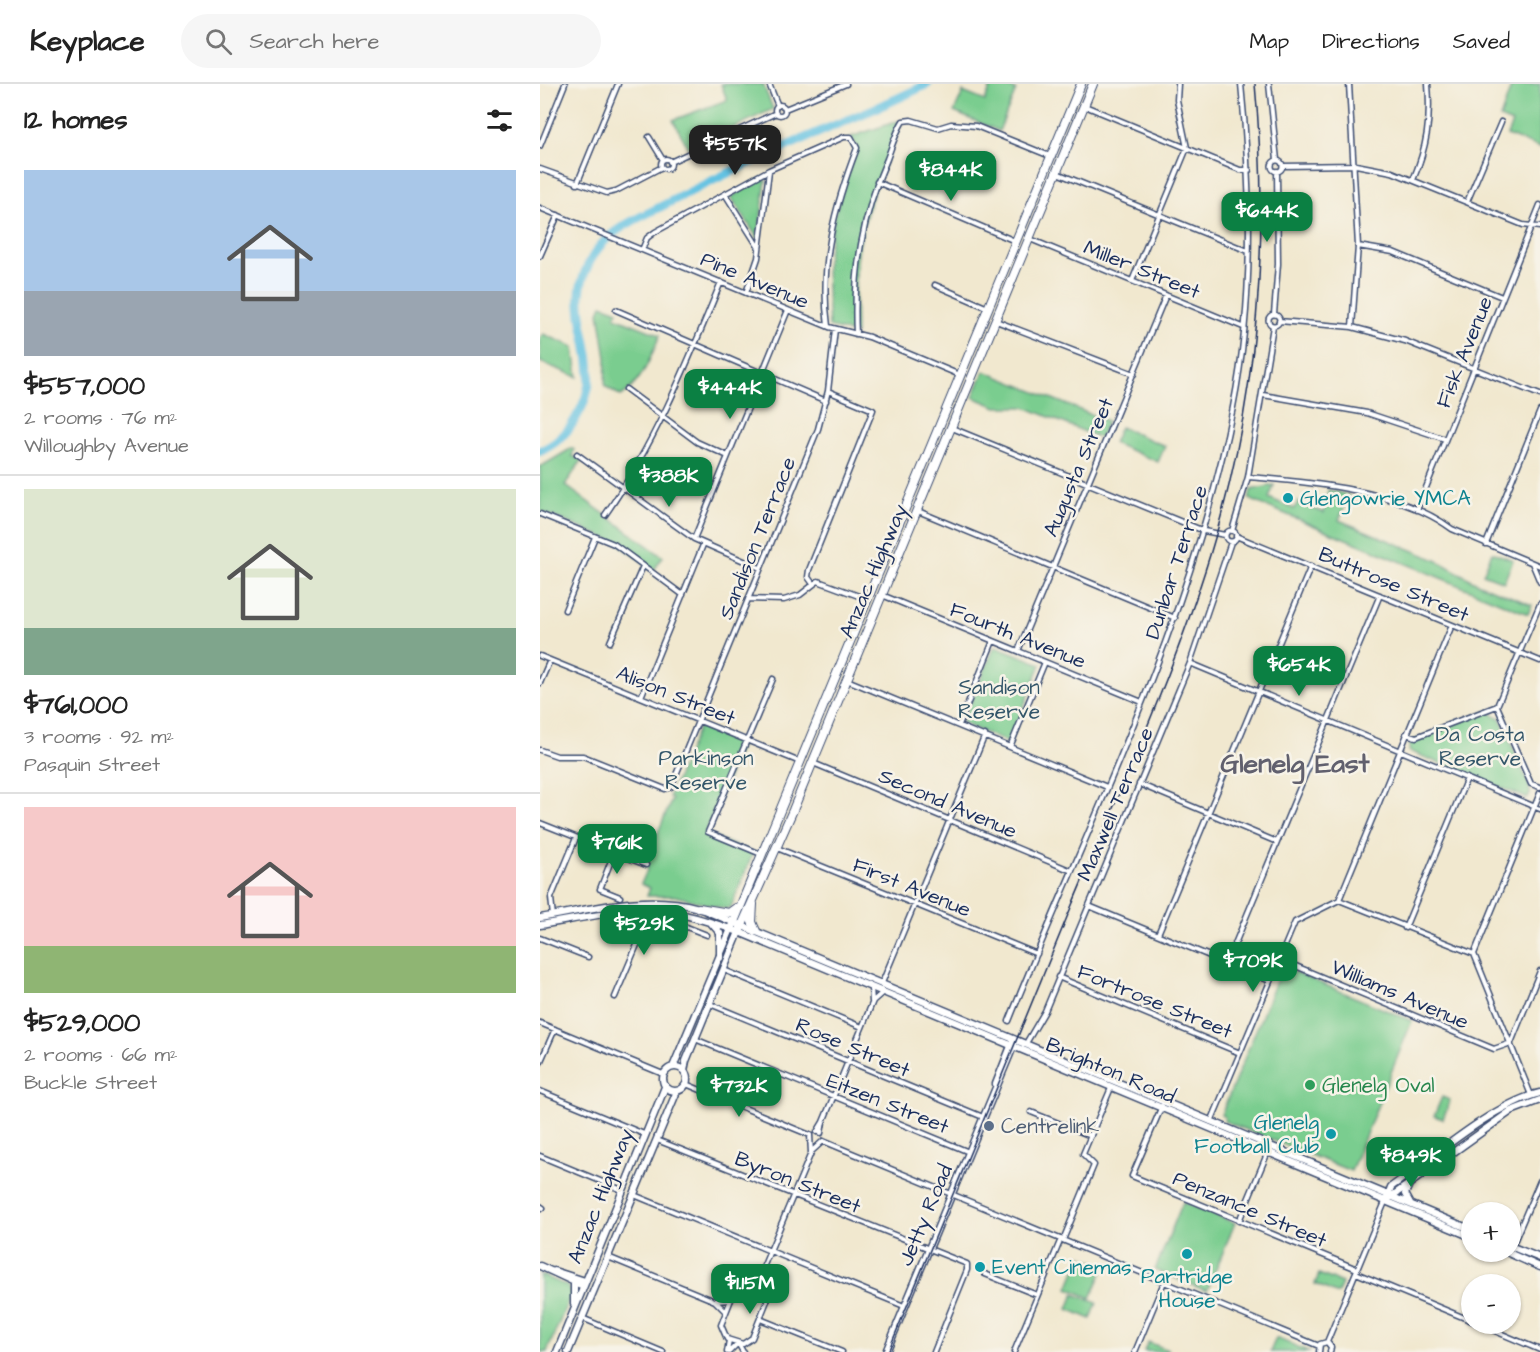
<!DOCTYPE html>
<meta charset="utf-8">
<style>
:root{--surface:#fff;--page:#f6f6f6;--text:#222;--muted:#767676;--line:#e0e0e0;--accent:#0b8043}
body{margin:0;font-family:"Architects Daughter",sans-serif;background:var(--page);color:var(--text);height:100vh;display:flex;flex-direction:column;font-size:22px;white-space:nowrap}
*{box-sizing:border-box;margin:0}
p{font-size:20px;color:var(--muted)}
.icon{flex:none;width:33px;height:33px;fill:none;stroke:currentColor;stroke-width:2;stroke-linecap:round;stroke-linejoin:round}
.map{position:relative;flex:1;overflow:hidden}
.panel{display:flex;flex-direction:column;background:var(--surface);width:540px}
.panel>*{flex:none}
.controls{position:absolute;left:921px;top:1118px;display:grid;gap:12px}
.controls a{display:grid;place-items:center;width:60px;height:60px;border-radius:50%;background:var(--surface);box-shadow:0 2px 4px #0004;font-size:30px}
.price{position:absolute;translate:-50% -51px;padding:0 14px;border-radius:12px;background:var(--accent);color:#fff;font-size:20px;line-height:39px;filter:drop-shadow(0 2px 3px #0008)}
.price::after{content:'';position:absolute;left:50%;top:36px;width:18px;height:14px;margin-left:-9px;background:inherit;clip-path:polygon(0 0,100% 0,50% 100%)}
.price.current{background:#222;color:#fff}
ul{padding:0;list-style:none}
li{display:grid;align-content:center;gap:12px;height:318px;padding:0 24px}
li+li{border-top:2px solid var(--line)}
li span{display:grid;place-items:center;height:186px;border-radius:0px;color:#555}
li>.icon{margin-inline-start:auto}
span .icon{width:108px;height:108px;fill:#fffc;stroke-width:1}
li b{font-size:26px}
h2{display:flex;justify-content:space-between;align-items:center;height:72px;padding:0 24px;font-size:26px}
header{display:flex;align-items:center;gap:36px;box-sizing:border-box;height:84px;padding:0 30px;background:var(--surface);border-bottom:2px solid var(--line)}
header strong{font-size:28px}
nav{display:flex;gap:33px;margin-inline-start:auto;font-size:21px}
.search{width:420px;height:54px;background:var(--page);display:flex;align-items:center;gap:15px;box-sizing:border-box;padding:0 21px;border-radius:33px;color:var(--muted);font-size:22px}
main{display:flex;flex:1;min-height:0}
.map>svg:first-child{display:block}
.green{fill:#7acd8f;stroke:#4a7e76;stroke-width:1.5}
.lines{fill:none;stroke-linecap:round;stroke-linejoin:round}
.river{stroke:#64c2e2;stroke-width:9}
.street-casing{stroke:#3b4b6f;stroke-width:7}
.secondary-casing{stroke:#3b4b6f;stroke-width:9}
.primary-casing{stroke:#3b4b6f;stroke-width:9}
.highway-casing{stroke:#3b4b6f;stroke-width:10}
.street{stroke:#fff;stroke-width:4}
.secondary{stroke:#fff;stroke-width:6}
.primary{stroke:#fff;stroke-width:6}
.highway{stroke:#fff;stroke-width:8}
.tram{stroke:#1b2f5e;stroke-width:1.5}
.culture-dot{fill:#0f9aa8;stroke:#f7f3e8;stroke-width:2}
.leisure-dot{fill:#2e9e5b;stroke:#f7f3e8;stroke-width:2}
.service-dot{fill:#5c6f8a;stroke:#f7f3e8;stroke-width:2}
.labels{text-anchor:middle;stroke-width:5;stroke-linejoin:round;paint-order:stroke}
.street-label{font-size:21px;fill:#1b2f5e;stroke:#f7f3e8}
.culture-label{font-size:21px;fill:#0d838f;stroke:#f7f3e8;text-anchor:start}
.park-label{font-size:21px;fill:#33566a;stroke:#f7f3e8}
.leisure-label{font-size:21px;fill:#27864d;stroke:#f7f3e8;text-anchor:start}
.service-label{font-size:21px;fill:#4e5e75;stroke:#f7f3e8;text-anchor:start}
.district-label{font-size:27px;font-weight:bold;fill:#61606e;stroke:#f7f3e8}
</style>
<header>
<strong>Keyplace</strong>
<div class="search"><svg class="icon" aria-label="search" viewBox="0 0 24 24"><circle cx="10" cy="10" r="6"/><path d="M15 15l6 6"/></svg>Search here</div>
<nav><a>Map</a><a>Directions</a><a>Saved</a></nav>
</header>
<main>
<section class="panel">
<h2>12 homes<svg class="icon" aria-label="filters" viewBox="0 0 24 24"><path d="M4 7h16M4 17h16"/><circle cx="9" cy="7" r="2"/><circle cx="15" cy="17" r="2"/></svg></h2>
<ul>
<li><span style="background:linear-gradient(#a9c7e8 65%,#9aa5b1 0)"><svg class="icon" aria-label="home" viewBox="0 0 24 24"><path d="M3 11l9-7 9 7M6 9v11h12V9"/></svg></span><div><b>$557,000</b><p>2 rooms · 76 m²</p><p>Willoughby Avenue</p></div></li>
<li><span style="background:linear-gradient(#dfe7d0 75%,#7fa58c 0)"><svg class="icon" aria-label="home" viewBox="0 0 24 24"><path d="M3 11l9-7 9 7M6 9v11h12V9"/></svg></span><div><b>$761,000</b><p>3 rooms · 92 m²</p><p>Pasquin Street</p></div></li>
<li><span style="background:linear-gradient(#f6c9c9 75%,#8fb573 0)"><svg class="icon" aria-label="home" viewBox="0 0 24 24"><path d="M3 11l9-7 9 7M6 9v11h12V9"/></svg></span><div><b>$529,000</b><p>2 rooms · 66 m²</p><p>Buckle Street</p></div></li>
</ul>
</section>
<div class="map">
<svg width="1000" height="1268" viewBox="0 0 1000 1268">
<rect width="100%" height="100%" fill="#f7f3e8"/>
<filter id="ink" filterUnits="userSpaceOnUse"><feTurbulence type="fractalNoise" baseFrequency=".0167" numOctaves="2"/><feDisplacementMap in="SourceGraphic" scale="12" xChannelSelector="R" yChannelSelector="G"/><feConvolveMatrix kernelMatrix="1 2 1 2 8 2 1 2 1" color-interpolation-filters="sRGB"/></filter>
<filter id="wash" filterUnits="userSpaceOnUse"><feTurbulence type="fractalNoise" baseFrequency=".008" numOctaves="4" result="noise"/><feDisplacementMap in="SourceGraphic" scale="24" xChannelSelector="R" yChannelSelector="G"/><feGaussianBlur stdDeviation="1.35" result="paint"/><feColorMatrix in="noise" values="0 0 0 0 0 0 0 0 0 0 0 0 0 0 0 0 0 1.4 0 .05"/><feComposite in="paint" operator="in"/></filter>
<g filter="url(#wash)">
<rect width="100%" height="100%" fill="#f1e8cf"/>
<!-- green -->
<path class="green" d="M181,0H223L233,25L149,65L133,36L187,16Z
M452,0H461L476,6L459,47L414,28L423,8L445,17Z
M972,0H1000V64L967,51L972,39L960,34Z
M358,37L361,41C346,77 329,114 321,153C314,183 315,219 316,250L289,243L286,183L294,132L317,64L311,53Z
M221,95L226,96L218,155L191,113Z
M62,221L78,227L75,233L120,251C111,273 102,299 81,312L65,302L66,274L59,228Z
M3,250L34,263L38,293L0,278V254Z
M444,287L567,337L560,354L485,323H457L433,313Z
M580,343L625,362L618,378L573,359Z
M32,364L34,366L32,372L42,376L25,401L123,473L114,486L76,458L0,427V383Z
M734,401L729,414L754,425L758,418L784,429L788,406L809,411L799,436L896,476L939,500L992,521L988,530L709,415L711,406Z
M952,468L973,476L964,498L943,490Z
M455,562L501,580L469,659L422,639Z
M947,627L960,634L989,701L990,710L987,714L869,667L870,660L875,656Z
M159,642L202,660L165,749L213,769L191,823L186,825L135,812H107L110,804L101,800L108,784L104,782L132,715L129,713Z
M742,883L872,937L811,1087L684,1037L685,1033L681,1031Z
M902,1013L910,1016L903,1035L894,1032Z
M643,1118L695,1139L667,1207L615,1186Z
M541,1172L565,1182L551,1214L528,1204Z
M0,1190L27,1202L31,1210L7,1268H0Z
M779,1190L802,1199L798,1210L775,1200Z
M534,1210L557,1219L551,1235L528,1225Z
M736,1254L770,1268H730Z
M608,1258L628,1266L627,1268L604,1267Z"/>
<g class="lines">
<!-- river -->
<path class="river" d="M0,367C15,361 28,348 36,334C76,270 11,231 57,166C74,142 106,131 132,117C182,91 232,68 284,46C318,31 354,18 387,0"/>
</g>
</g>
<g filter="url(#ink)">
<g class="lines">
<!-- street casing -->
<g class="street-casing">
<path id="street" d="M229,0L238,22
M729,0L737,76
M809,0L818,162L812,243
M235 26a5 5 0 1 1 10 0a5 5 0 1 1-10 0Z
M545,22L700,86H709
M245,25L306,0
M109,53L123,76
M0,62L25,0
M121 80a5 5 0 1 1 10 0a5 5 0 1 1-10 0Z
M731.5 82a5.5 5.5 0 1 1 11 0a5.5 5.5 0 1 1-11 0Z
M130,78L236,29
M743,82L816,81L852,88L983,141L1000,143
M0,85L67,109L76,107L122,83
M517,89L708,167
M873,96C887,63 891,36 888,0
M337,98L475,157
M37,100L78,0
M185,110L219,164
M927,118L961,38
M0,124L289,243L329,253L420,291
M490,155L703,243
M818,162L853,168L962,213
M102,166L107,154L115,148L229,86L304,53H311L317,64C295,121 279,180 288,242
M0,172L18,131
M592,197L647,64L637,16L638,0
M395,201L448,224
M206,209L218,174L229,87
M76,226L286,317
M734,230L738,180L737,87
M728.5 236a5.5 5.5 0 1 1 11 0a5.5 5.5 0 1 1-11 0Z
M456,237L594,290
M739,237L812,243L865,257L1000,311
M316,250C313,187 322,132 347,75C352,62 356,48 363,37L371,36L398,44L411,40L436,42L510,72
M86,305L157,358L188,372
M723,311L827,329L905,355
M412,344L664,447L685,451
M37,370L154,455L220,484
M708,393C771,398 860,406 912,445L1000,482
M877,426L1000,121
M378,427L635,534
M0,430L74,460L143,511
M65,431C115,360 148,278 181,198
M685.5 452a5.5 5.5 0 1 1 11 0a5.5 5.5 0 1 1-11 0Z
M692,447L708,393L733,242
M696,452L1000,577
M154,455L248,226
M946,460L1000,327
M992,479L1000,498
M273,500L268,493L269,486L333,326L288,307
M342,511L602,618
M208,515L244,516L260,511L278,497L327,515
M25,526L55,453
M70,558L103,482
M478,567L626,211
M0,572L260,678
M650,579L1000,725
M307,596L567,703
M0,599L10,576
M101,613L163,461
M957,622L1000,520
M419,641L453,557
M866,650L876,653L957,622L991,700L1000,703
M470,663L505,578
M0,666L17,672H43L125,705L131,703L278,345L288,307L295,245
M273,679L532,787
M599,700L737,758
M0,739L106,781
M237,764L497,870
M74,769L60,805L80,813
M221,770L168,748L233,595
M799,816L912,541
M799,816L934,870
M549,822L730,897
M13,832L11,814L36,754
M129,836L167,851
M865,844L927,694
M618,850L771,482
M0,854L48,873
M934,870L1000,709
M934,870L991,1011
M739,875L954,965L971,959L1000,887
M687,879L840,511
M184,886L322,943
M518,893L700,969
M342,899L445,651
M331,903L332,918
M75,913L105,842V818
M170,920L443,1033
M469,937C550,735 651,539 693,323C714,218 712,107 701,0
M0,939L123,990
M155,955L429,1068
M485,961L505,927L650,579L691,458
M0,979L15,945
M146,1000L270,1051
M0,1007L104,1050
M622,1022L592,1092L817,1185
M491,1028L551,1052
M283,1038L333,917L342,909
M671,1038L755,838L799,816
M277,1048L283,1038L281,1049
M117,1056L427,1180V1186L394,1268
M283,1057L779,1262
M271,1068L283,1057
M0,1072L82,1106
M94,1111L364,1222
M0,1122L3,1124
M699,1137L730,1063
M523,1156L554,1081L543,1070L571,1004
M970,1167L1000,1097
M68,1173L175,1217
M222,1187L225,1203
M816,1189L932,1237
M445,1190L497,1211
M206,1198L225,1204L229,1212L212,1254L203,1260L187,1255L181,1241L194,1208Z
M212,1199L222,1186L271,1069L270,1051
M186,1228L175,1217L191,1216
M42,1234L123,1268
M220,1235L302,1268
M936,1239L1000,1266
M787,1258L845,1118
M787,1258L791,1263L790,1268
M187,1268L189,1256
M189,1268L198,1259L203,1268
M474,1268L521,1155
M595,1268L624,1198
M779,1268L780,1260L787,1258"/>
</g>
<!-- secondary casing -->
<g class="secondary-casing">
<path id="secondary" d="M123 995a12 12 0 1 1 24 0a12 12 0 1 1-24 0Z
M133,983L191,845
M144,987L146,977L199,848
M456,1000L473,957
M847,1114L851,1103C891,1075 953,1020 1000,1009
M848,1115L971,1027L1000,1016
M0,1182L43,1202
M14,1187L45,1197
M34,1198V1220
M17,1268L125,1003
M28,1268L137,1007
M346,1268L475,958"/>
</g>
<!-- primary casing -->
<g class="primary-casing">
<path id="primary" d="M0,834C53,825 106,809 159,824L932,1146
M172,840L180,849V874
M0,841C44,834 88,822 133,829C156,832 178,841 199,848L932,1153
M870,1098L865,1110L870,1119
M970,1162L1000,1174
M964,1167L1000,1183"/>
</g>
<!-- highway casing -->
<g class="highway-casing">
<path id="highway" d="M213,820L212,838L216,847
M159,824L189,829L196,824
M191,845L541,0
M199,848L253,726L553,0"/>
</g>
<!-- street -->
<use href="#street" class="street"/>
<!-- secondary -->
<use href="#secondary" class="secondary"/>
<!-- primary -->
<use href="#primary" class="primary"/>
<!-- highway -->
<use href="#highway" class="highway"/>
<!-- tram -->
<path class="tram" d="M348,1268C409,1119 470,970 532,821C580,706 633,591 670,471C717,318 730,159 715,0"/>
</g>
</g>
<!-- markers -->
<g class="culture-dot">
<circle cx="748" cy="414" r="6"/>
<circle cx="791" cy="1050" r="6"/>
<circle cx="647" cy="1170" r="6"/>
<circle cx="440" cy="1183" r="6"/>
</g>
<circle class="leisure-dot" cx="770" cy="1001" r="6"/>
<circle class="service-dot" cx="449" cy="1042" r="6"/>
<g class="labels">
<!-- street labels -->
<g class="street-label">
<text transform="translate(602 185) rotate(22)" y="7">Miller Street</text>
<text transform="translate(215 196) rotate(23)" y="7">Pine Avenue</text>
<text transform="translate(924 268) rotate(-68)" y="7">Fisk Avenue</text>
<text transform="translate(538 383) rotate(-67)" y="7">Augusta Street</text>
<text transform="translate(217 454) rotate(-68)" y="7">Sandison Terrace</text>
<text transform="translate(636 478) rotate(-72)" y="7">Dunbar Terrace</text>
<text transform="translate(333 487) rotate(-67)" y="7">Anzac Highway</text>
<text transform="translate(854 500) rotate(23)" y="7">Buttrose Street</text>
<text transform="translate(478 551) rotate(22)" y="7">Fourth Avenue</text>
<text transform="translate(136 611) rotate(22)" y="7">Alison Street</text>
<text transform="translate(408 719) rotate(23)" y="7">Second Avenue</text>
<text transform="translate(575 720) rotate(-67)" y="7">Maxwell Terrace</text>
<text transform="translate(372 803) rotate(22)" y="7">First Avenue</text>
<text transform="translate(860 910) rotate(23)" y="7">Williams Avenue</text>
<text transform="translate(615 917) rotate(22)" y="7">Fortrose Street</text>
<text transform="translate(313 963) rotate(23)" y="7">Rose Street</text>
<text transform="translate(571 986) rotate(23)" y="7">Brighton Road</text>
<text transform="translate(348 1019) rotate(22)" y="7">Eitzen Street</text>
<text transform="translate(258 1098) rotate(22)" y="7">Byron Street</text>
<text transform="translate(60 1112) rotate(-68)" y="7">Anzac Highway</text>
<text transform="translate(710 1125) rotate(23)" y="7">Penzance Street</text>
<text transform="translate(385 1131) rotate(-67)" y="7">Jetty Road</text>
</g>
<!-- culture labels -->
<g class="culture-label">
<text x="760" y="421">Glengowrie YMCA</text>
<text x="779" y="1045" text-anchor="end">Glenelg<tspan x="779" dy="24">Football Club</tspan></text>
<text x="452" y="1190">Event Cinemas</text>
<text x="647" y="1199" text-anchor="middle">Partridge<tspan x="647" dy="24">House</tspan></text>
</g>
<!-- park labels -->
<g class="park-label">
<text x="459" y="610">Sandison<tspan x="459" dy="24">Reserve</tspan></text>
<text x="940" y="657">Da Costa<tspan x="940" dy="24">Reserve</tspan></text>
<text x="166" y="681">Parkinson<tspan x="166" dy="24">Reserve</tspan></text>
</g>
<!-- leisure labels -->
<g class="leisure-label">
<text x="782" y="1008">Glenelg Oval</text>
</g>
<!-- service labels -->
<g class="service-label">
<text x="461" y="1049">Centrelink</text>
</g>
<!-- district labels -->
<g class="district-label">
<text x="755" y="688">Glenelg East</text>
</g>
</g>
</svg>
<div class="controls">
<a>+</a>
<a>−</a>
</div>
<b class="price current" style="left:195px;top:92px">$557K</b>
<b class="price" style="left:411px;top:118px">$844K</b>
<b class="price" style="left:727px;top:159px">$644K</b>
<b class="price" style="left:190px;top:336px">$444K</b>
<b class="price" style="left:129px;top:424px">$388K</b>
<b class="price" style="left:759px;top:613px">$654K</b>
<b class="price" style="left:77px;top:791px">$761K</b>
<b class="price" style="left:104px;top:872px">$529K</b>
<b class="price" style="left:713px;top:909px">$709K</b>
<b class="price" style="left:199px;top:1034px">$732K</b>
<b class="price" style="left:871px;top:1104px">$849K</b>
<b class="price" style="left:210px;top:1231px">$1.15M</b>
</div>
</main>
